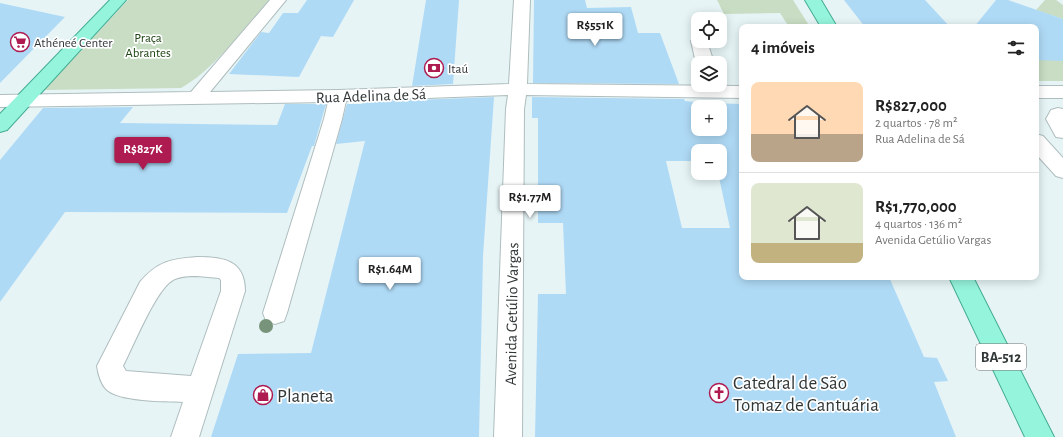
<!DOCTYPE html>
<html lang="pt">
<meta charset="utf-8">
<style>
:root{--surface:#fff;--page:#f6f6f6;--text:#222;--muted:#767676;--line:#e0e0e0;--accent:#ad1b50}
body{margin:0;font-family:"Alegreya Sans",sans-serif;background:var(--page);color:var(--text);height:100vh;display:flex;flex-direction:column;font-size:15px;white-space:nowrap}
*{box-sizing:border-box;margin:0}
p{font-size:13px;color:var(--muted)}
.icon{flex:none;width:22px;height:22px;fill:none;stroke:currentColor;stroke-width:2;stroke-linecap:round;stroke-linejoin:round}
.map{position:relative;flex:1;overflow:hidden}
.panel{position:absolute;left:739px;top:24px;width:300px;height:256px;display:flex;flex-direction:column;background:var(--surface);border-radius:8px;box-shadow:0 2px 10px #0003}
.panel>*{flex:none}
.tools{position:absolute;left:691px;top:12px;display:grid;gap:8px}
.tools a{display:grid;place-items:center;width:36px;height:36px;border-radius:8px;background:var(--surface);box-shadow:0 2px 10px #0003;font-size:20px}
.price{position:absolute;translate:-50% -34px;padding:0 9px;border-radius:4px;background:#fff;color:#222;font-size:13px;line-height:26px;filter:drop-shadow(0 1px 2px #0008)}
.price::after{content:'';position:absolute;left:50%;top:24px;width:12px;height:9px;margin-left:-6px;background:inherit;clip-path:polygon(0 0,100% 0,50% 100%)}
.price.current{background:var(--accent);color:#fff}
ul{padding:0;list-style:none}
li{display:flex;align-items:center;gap:12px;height:100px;padding:0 12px}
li+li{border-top:1px solid var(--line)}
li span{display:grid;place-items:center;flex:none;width:112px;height:80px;border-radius:8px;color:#555}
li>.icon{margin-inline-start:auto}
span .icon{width:48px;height:48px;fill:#fffc;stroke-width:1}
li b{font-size:17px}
h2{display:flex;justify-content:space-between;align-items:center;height:48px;padding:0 12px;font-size:17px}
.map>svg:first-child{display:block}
.green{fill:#c8ddc3}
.building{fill:#afdaf6;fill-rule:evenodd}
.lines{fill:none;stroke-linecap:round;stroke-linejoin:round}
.minor-casing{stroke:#afbdbe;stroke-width:2}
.major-casing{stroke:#44ac93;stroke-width:2}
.minor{fill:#fff;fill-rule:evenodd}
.major{fill:#95f4dc;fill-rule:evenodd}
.tree{fill:#779379}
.labels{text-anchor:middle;stroke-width:3.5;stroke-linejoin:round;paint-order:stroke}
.far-park-label{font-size:13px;fill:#1d4412;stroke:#fff}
.far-poi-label{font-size:13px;fill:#313637;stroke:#fff;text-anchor:start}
.shield{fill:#fff;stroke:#6f7273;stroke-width:1}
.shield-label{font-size:15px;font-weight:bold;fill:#313637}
.street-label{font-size:16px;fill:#313637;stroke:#fff}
.near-poi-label{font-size:19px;fill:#313637;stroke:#fff;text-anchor:start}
</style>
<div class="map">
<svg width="1063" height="437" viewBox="0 0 1063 437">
<rect width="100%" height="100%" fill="#e6f4f6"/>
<!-- green -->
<path class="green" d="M128,0H269C243,29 214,70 181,88L44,90Z
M717,0H793L810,27H789L780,13L724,14Z
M1045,0H1056L1063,5V19L1036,10Z
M1036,60H1063V81H1036Z"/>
<!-- building -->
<path class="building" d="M307,0H354L333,37L321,36L299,77L229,74L261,32L269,33L283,13H298Z
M426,0H459L453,84L412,86Z
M534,0H585L587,8L631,7L638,33H660L679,84L533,83Z
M844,0H925L950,27H865Z
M996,0H1008L1063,19V61L1036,60V27H974Z
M0,3L65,17L0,83Z
M494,97L483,256L479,437H211L238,354L311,353L365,141L336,144L347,104H362L363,102Z
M532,97L684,99L685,101L704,103L742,104V277H889L924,357L937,358L948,381L934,382L956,437H535L538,294H566L563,223H538V118H532ZM698,107H720V129H698ZM698,151H720V173H718L730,228H682L666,161H698Z
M285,104H326L314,146H312L287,213L65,212L0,302V160L43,108L133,107L120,123L277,125Z"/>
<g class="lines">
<!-- minor casing -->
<g class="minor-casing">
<path id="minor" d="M270,0H286L210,92L338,90L509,84L514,0H530L527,84L742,86V98L526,95L524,109L522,437H494L506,109L508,95L346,101L342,119L287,313L284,321L275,324L266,321L263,313L324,119L328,102L0,107V95L191,92Z
M698,36V41H707L714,63H698V65L696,63L691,41L693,38Z
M1036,86H1063V98H1036Z
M1058,108L1063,109V138L1056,137L1046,119L1051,110Z
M1036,134L1043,136L1063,158V178L1056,176L1036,154Z
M197,257C223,257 245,260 245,291L199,437H171L183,402C165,401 119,402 106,389C101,384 98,373 97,366L140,282C158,261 171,259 197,257ZM197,276L219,278L221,280V291L191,376L126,371L123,366C133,347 156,289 173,280C180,276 190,276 197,276Z"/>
</g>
<!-- major casing -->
<g class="major-casing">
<path id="major" d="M110,0H126L7,130L0,132V114Z
M805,0H821L837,27H821Z
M949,277H973L1054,437H1025Z"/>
</g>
<!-- minor -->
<use href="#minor" class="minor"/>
<!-- major -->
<use href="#major" class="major"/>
</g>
<!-- trees -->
<circle class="tree" cx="266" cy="326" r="7"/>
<!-- icons -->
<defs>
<g id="supermarket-ring" transform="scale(1)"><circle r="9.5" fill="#fff" stroke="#ad1b50" stroke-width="1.5"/><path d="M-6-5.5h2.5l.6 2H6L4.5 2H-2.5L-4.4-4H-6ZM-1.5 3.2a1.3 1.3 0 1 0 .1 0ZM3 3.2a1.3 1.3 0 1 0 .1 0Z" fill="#ad1b50"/></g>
<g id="bank-ring" transform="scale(1)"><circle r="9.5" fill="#fff" stroke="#ad1b50" stroke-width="1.5"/><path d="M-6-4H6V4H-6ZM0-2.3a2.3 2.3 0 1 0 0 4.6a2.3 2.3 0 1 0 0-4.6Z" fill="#ad1b50"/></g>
<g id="church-ring" transform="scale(1)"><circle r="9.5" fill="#fff" stroke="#ad1b50" stroke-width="1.5"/><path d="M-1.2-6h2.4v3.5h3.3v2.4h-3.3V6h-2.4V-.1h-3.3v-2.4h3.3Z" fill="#ad1b50"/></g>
<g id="shop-ring" transform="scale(1)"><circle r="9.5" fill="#fff" stroke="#ad1b50" stroke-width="1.5"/><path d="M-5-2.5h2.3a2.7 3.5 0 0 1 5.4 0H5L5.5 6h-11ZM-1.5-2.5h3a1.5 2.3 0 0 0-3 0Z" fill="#ad1b50"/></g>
</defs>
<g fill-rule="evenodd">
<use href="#supermarket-ring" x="20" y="42"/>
<use href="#bank-ring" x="434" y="68"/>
<use href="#church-ring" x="719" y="393"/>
<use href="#shop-ring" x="263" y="395"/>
</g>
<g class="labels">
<!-- far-park labels -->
<g class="far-park-label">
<text x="148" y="42">Praça<tspan x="148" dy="15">Abrantes</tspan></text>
</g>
<!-- far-poi labels -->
<g class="far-poi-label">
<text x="34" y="47">Athéneé Center</text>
<text x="448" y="73">Itaú</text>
</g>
<!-- shield labels -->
<rect class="shield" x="976" y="344" width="50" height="26" rx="3"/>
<g class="shield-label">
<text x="1001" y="362">BA-512</text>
</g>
<!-- street labels -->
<g class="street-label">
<text transform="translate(371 95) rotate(-2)" y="6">Rua Adelina de Sá</text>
<text transform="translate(511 314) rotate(-89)" y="6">Avenida Getúlio Vargas</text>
</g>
<!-- near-poi labels -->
<g class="near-poi-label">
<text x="733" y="389">Catedral de São<tspan x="733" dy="22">Tomaz de Cantuária</tspan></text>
<text x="277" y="402">Planeta</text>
</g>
</g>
</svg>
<div class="tools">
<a><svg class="icon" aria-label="locate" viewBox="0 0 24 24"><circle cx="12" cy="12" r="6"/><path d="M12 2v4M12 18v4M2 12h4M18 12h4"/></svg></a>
<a><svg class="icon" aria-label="layers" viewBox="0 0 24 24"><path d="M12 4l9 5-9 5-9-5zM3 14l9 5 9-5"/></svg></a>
<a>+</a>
<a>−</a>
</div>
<b class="price" style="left:595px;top:47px">R$551K</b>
<b class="price current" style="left:143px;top:171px">R$827K</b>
<b class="price" style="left:530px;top:219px">R$1.77M</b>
<b class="price" style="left:390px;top:291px">R$1.64M</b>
<section class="panel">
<h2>4 imóveis<svg class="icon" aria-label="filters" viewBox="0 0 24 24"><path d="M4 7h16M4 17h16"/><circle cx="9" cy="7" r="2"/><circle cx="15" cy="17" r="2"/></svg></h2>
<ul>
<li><span style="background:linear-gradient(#ffd9b3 65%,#b9a48a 0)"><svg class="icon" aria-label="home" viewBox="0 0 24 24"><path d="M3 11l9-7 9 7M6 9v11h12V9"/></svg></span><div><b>R$827,000</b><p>2 quartos · 78 m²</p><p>Rua Adelina de Sá</p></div></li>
<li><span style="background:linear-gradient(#dfe7d0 75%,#c2b280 0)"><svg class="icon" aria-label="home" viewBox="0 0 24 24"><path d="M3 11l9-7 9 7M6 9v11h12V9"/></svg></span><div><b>R$1,770,000</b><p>4 quartos · 136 m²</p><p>Avenida Getúlio Vargas</p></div></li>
</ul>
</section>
</div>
